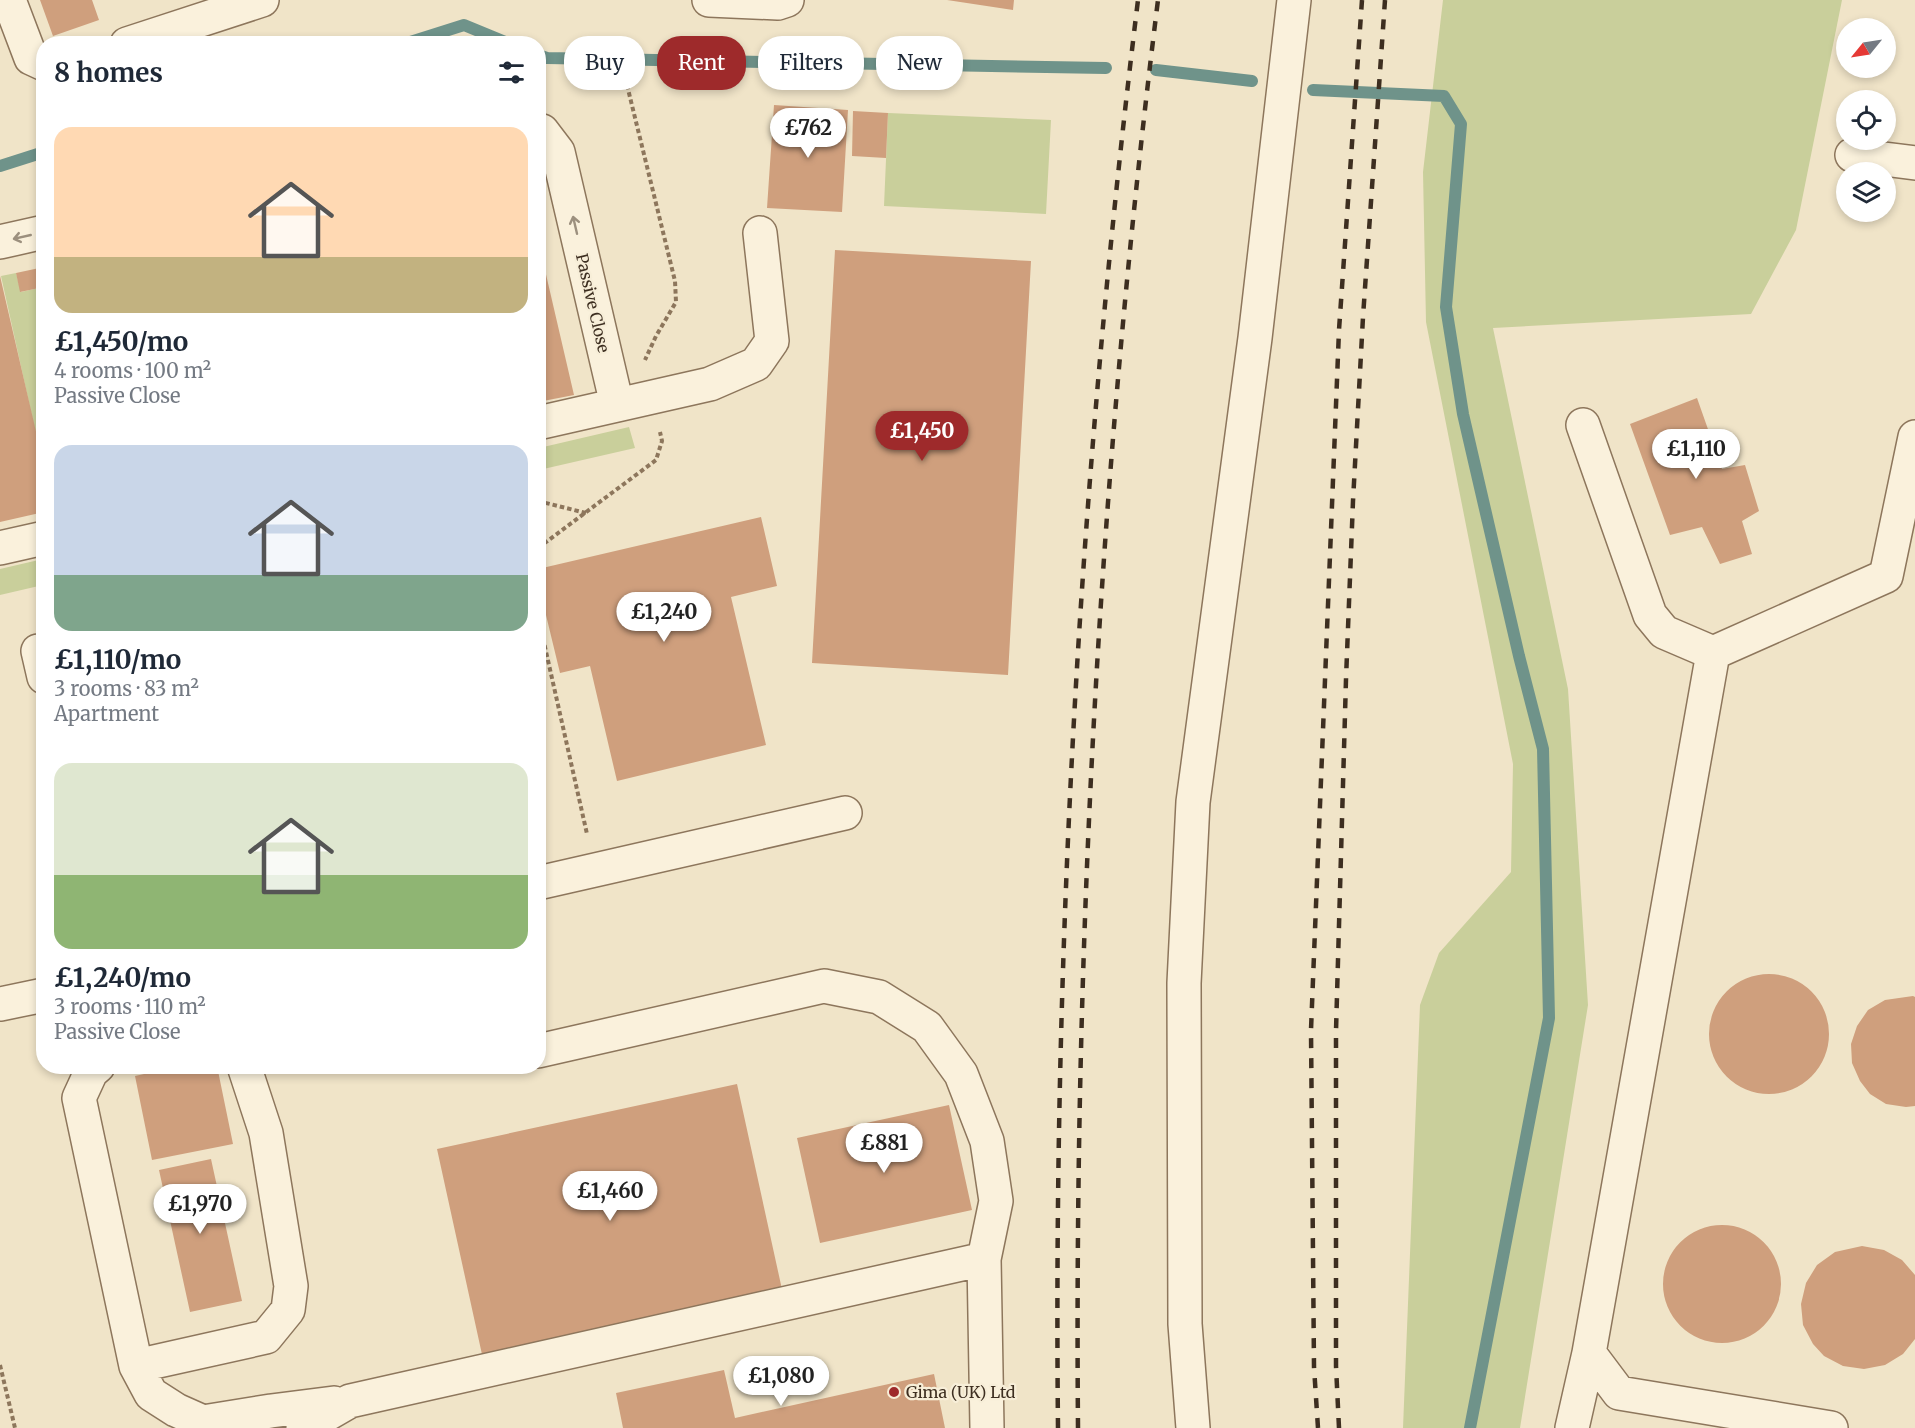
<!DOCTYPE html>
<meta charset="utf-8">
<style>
:root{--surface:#fff;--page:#f2f2f3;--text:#1f2937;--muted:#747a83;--accent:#9e2a2b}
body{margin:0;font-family:Merriweather,serif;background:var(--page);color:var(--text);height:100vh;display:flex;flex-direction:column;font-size:22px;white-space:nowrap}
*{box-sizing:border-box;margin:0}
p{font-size:20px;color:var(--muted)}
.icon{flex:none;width:33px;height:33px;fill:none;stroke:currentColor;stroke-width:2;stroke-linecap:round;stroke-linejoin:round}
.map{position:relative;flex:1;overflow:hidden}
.details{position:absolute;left:36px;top:36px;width:510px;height:1038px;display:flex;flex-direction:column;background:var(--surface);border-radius:24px;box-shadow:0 3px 9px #0003}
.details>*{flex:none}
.guide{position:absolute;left:564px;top:36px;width:570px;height:54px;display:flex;gap:12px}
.needle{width:39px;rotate:240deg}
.controls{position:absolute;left:1836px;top:18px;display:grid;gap:12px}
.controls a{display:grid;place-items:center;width:60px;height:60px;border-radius:50%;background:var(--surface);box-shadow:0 3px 9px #0003;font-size:30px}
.price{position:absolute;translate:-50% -51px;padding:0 14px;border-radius:21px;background:#fff;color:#222;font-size:20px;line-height:39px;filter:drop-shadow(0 2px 3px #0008)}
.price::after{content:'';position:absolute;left:50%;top:36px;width:18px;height:14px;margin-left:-9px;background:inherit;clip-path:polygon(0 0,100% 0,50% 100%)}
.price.on{background:var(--accent);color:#fff}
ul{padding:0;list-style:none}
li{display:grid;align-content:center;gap:12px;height:318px;padding:0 18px}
li span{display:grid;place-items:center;height:186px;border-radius:18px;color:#555}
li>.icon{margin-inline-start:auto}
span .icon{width:108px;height:108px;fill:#fffc;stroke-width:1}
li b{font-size:26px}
h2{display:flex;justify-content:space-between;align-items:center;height:72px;padding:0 18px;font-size:26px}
.tag{padding:0 21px;border-radius:24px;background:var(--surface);box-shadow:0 3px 9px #0003;font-size:21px;line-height:54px}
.tag.on{background:var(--accent);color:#fff}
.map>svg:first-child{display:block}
.green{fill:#c9cf9b}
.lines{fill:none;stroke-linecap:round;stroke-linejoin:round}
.stream{stroke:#6f938a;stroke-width:12}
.building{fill:#cf9f7d}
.minor-casing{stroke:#8d765c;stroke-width:36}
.path{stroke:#8d765c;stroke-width:4;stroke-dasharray:4.5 3;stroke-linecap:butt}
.minor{stroke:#faf1dc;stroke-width:33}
.rail{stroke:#3d2e20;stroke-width:4.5;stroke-dasharray:10 10;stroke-linecap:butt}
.oneway{stroke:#9c907e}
.poi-dot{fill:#9e2a2b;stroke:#f7eed8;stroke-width:2}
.labels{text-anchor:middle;stroke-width:4.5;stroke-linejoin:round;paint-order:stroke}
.street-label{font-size:16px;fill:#3d2e20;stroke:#f7eed8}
.poi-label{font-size:16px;fill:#3d2e20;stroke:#f7eed8;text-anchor:start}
</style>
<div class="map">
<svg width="1915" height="1428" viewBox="0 0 1915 1428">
<rect width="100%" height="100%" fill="#f0e4c8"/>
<!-- green -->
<path class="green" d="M1443,0H1842L1796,230L1751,314L1493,328L1568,689L1588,1005L1520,1428H1403L1420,1005L1439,953L1511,872L1513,764L1426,322L1423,172Z
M888,113L1051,120L1046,214L884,206Z
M16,273L21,292L43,287V466L1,276Z
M629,427L635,448L539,470V448Z
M43,559V585L0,595V569Z"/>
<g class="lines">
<!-- stream -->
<path class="stream" d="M404,44L464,25L510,44
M538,55L547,58L1106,68
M1156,70L1252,81
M1313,90L1444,96L1461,124L1446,307L1463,414L1519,656L1543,749L1549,1018L1470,1428
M0,166L44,152"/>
</g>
<!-- building -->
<path class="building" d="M40,0H92L99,20L53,36Z
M947,0H1014L1013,10Z
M774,105L848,110L842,212L767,208Z
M853,111L888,113L886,158L852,156Z
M538,240L574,395L538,402Z
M835,250L1031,261L1008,675L812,663Z
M44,267V287L20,292L16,273Z
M0,276L44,466V512L0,522Z
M1697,398L1722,469L1745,465L1759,511L1742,521L1752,554L1720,564L1702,527L1670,535L1630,424Z
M761,517L777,586L731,597L766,745L617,781L590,666L560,673L538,582V569Z
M1709 1034a60 60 0 1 1 120 0a60 60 0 1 1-120 0Z
M1913,996L1915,997V1106L1906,1107L1886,1104L1870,1094L1860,1081L1852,1063L1851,1044L1857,1026L1868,1010L1885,1000Z
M180,1066H217L233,1144L152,1160L135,1076Z
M737,1084L783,1294L483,1359L437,1149Z
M949,1105L972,1210L820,1243L797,1138Z
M211,1159L242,1301L190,1312L159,1170Z
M1663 1284a59 59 0 1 1 118 0a59 59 0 1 1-118 0Z
M1862,1246L1884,1250L1902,1260L1915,1275V1339L1903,1354L1885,1365L1864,1369L1843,1366L1824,1356L1813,1344L1803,1325L1801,1304L1806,1283L1817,1265L1835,1252Z
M724,1370L735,1418L934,1374L945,1428H623L616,1393Z"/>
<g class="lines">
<!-- minor casing -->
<g class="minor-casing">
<path id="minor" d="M9,0L31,58L44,64
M709,0L778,3L787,0
M127,44L262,0
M538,130L542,131L558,152L617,405
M1852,155L1915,163
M0,242L44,232
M538,423L710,384L756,364L772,341L760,233
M1583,425L1650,615L1664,632L1713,653
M0,548L44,538
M38,651L44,677
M538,883L845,813
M0,1004L44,995
M538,1051L824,986L879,997L927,1027L961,1074L987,1141L996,1201L984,1259L987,1428
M98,1066L91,1072L79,1098L136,1366L151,1394L176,1410L203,1422L271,1411L334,1403
M136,1366L266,1337L288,1310L291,1286L266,1133L244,1066
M303,1428L350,1401L984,1259
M1193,1428L1185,1324L1184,983L1193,802L1255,338L1294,0
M1572,1428L1589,1353
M1831,1428L1619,1393L1589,1353L1713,653L1886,576L1915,437"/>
</g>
<!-- path -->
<path class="path" d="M627,85L675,281L676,302L656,336L645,360
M538,501L586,513
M538,548L656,460L662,441L660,432
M538,616L587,834
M0,1365L15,1428"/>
<!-- minor -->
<use href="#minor" class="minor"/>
<!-- rail -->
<path class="rail" d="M1058,1428C1053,951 1080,473 1138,0
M1078,1428C1074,951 1099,473 1158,0
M1318,1428L1314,1367L1311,1030L1339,330L1362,0
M1339,1428L1336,1366V1031L1346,679L1353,501L1363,317L1385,0"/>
</g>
<!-- one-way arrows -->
<defs><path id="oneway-shaft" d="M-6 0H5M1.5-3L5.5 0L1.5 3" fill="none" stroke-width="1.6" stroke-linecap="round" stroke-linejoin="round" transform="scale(1.5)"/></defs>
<g class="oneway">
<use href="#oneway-shaft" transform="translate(575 225) rotate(-103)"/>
<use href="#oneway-shaft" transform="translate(22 237) rotate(167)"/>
</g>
<!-- markers -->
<circle class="poi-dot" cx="894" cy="1392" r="6"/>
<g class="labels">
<!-- street labels -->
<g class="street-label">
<text transform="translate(593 303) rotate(77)" y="6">Passive Close</text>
</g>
<!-- poi labels -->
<g class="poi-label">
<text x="906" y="1398">Gima (UK) Ltd</text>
</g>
</g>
</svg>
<div class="controls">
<a><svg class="needle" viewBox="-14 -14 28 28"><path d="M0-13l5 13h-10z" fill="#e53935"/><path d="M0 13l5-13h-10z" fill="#747a83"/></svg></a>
<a><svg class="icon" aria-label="locate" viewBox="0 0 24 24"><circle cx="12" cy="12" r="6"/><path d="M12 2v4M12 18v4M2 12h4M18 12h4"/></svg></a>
<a><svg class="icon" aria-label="layers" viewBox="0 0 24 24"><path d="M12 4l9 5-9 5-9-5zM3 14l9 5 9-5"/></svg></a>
</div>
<b class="price" style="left:808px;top:159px">£762</b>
<b class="price on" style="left:922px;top:462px">£1,450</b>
<b class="price" style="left:1696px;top:480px">£1,110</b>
<b class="price" style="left:664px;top:643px">£1,240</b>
<b class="price" style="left:884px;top:1174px">£881</b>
<b class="price" style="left:610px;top:1222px">£1,460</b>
<b class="price" style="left:200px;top:1235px">£1,970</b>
<b class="price" style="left:781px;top:1407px">£1,080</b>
<div class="guide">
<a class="tag">Buy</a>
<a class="tag on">Rent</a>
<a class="tag">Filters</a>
<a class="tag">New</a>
</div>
<section class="details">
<h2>8 homes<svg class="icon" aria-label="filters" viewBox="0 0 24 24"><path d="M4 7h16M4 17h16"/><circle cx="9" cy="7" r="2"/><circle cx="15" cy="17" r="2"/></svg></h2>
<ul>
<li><span style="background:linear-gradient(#ffd9b3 70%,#c2b280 0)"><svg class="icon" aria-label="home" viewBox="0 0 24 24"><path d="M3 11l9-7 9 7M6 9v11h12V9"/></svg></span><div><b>£1,450/mo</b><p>4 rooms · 100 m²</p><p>Passive Close</p></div></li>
<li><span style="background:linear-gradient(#c9d6e8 70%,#7fa58c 0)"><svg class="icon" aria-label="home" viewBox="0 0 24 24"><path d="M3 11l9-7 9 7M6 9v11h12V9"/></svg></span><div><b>£1,110/mo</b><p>3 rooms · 83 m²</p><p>Apartment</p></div></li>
<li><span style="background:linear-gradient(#dfe7d0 60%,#8fb573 0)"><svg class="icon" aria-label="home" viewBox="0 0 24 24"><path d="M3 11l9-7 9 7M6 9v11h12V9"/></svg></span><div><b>£1,240/mo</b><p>3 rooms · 110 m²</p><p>Passive Close</p></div></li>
</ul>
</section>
</div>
